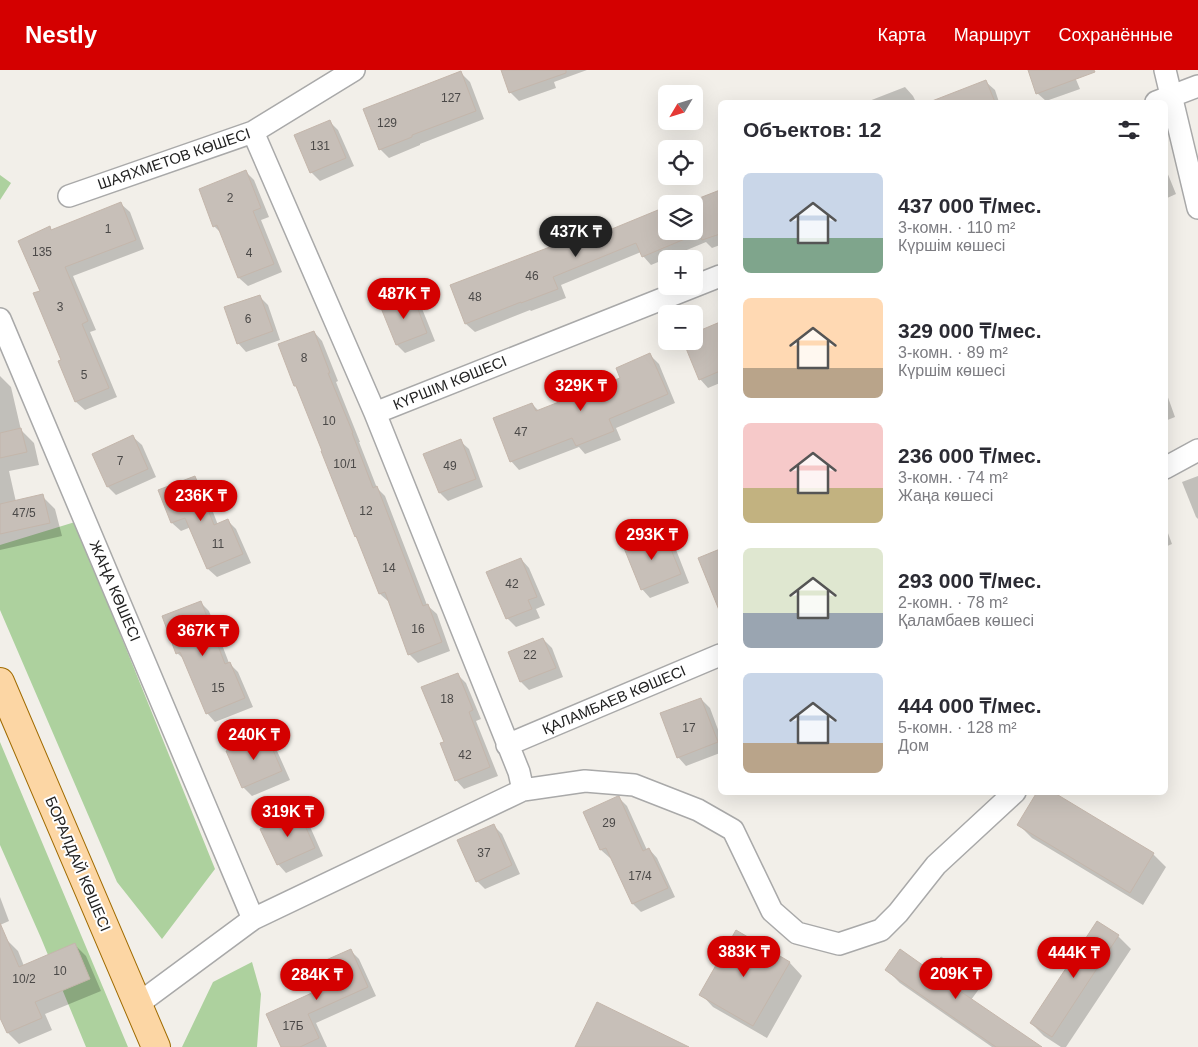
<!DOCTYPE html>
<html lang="ru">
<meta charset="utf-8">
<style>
:root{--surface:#fff;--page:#f2f2f3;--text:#2b2b33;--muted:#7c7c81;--accent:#d40000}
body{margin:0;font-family:Helvetica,sans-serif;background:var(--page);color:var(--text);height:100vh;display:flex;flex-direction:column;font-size:19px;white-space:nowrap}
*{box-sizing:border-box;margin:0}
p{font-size:16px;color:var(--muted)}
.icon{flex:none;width:28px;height:28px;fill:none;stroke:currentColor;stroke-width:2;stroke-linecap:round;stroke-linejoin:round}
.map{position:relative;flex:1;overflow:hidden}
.sheet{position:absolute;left:718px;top:30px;width:450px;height:695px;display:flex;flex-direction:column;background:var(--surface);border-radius:8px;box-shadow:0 5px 20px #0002}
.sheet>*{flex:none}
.needle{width:32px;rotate:232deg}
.controls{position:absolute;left:658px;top:15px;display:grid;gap:10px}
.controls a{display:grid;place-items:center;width:45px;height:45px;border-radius:8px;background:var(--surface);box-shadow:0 5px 20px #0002;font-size:25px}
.price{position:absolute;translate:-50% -42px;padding:0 11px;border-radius:18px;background:var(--accent);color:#fff;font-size:16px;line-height:32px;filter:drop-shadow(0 1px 2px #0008)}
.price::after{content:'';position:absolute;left:50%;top:30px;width:15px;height:11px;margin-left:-8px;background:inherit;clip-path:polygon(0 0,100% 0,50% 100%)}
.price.current{background:#222;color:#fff}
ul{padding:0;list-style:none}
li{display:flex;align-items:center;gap:15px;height:125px;padding:0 25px}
li span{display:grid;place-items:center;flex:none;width:140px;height:100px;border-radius:8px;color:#555}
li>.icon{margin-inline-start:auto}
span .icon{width:60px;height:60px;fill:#fffc;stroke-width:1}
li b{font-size:21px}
h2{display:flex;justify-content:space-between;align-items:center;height:60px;padding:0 25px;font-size:21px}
header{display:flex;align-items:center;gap:30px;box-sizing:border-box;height:70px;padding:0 25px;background:var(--accent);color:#fff}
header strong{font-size:24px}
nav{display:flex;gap:28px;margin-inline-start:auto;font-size:18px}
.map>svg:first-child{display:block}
.forest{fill:#add19e}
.shadow{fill:#0003}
.building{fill:#c7bfb8;stroke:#c4b6ab}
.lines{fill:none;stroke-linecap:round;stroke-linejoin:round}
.street-casing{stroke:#a9a9a9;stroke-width:24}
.primary-casing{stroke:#a06b00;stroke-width:30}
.street{stroke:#fff;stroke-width:21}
.primary{stroke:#fcd6a4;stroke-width:28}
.labels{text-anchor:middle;stroke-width:4;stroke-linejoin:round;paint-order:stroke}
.number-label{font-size:12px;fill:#4b4948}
.street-label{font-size:15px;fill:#222;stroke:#fff}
</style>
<header>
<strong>Nestly</strong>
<nav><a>Карта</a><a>Маршрут</a><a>Сохранённые</a></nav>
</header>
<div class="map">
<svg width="1198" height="977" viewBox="0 0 1198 977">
<rect width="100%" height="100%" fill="#f2efe9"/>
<!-- forest -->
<path class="forest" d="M0,105L11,113L0,130Z
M75,452L215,799L162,869L117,812L0,540V475Z
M0,672L128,977H86L41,868L0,775Z
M252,892L261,924L257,977H182L213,912Z"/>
<!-- shadow -->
<path class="shadow" d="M502,0H587L554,12L556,18L519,31L510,22Z
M1029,0H1072L1080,19L1046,31L1037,23Z
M461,3L470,12L484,49L420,74V75L389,88L380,79Z
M986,12L995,20L999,32H953L950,25Z
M905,17L913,26L916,32H869V31Z
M329,51L338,60L354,96L320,111L311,102Z
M1165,97L1176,124L1165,129Z
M246,102L254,110L269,147L261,150L282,202L248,216L239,208L221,163L214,156Z
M720,121V175L712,178L706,172L651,195L643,186L641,182L561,215L566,228L531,241L530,240L475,262L466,254L451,215L564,173L601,148L609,157L611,161L666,142V161H694V134Z
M121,134L130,142L144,179L73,206L96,260L90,262L117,327L85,340L76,332L41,221L50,158L52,161Z
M259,226L268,235L280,270L246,282L238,273Z
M412,227L421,236L435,271L405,283L397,275Z
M719,254L720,255V313L708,318L700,309L694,271V264Z
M314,262L322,271L338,311L336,312L360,372H359L377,418L385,426L427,535L437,544L450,581L418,593L409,584L389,532L380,524L359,470L356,466Z
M650,285L659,294L675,333L616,358L621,370L585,384L579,377L519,400L511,391L532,334L539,341L622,309Z
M0,306L11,317L21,360L34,373L39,395L9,401L16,432L42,426L55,439L62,466L0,480Z
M1165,319L1175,347L1165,351Z
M133,367L142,375L156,407L116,425L108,417Z
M460,371L469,379L483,417L448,431L440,423Z
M1198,406V449L1196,447L1182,412Z
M194,407L203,416L218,455L228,451L236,459L251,493L217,507L208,499L191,457L181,461L172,453Z
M1165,455L1172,474L1165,477Z
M664,464L673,472L689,513L650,528L642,519Z
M521,489L529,498L545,535L536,539L540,548L516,557L507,548Z
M201,533L209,541L229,593L238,602L253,637L215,652L207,643L186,591L177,583Z
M543,569L552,578L563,607L529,620L521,612L509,583Z
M457,604L466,613L481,649L476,651L498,706L464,719L456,710L446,673Z
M701,629L710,638L720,665V683L686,696L678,687Z
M266,665L274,674L290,710L252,726L243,717Z
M1050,722L1153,784L1166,797L1143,835L1032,768L1019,755Z
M619,728L627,736L647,780L649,779L657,788L675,827L641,842L633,834L612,787L610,788L601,780L585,743Z
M299,743L308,752L323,786L286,803L278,794Z
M493,755L502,764L520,804L485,819L477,811Z
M0,827L9,851L0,855Z
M736,862L790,893L802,906L767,968L713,937L701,924Z
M1118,866L1131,879L1066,977H1061L1044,966L1031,953Z
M6,869L18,881L24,896L75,875L86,886L101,921L45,944L52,960L19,974L8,963L0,945V872Z
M351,881L359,889L376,926L316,953L327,977H282L329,916Z
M887,900L966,906L979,919L971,930L1038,977H992L900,913Z"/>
<!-- building -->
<path class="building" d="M501,0H566V3L509,23Z
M1028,0H1094L1095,2L1036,24Z
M461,1L476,41L412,65V67L379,80L363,39Z
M986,10L995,32H932V31Z
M330,50L346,88L310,103L294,65Z
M246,100L261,138L253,141L274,194L238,208L217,155L213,157L199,119Z
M720,120V164L702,170L699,163L642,187L636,173L553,207L558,219L521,233V232L465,254L450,215L563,172L559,164L601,147L607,161L658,140L660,143L666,140V161H694V134H684Z
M121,132L136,170L65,197L88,251L82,254L109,318L75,332L58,291L61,290L33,223L40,221L18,171L50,156L51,160Z
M260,225L273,261L237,274L224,237Z
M413,226L427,263L396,275L381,238Z
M720,252V301L699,310L683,271H694V263Z
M314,261L330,303H328L353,363H352L373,418L377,416L423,536L428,534L442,572L408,585L385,522L379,524L356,466L355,467L321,381H322L296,316H294L278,274Z
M650,283L668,324L609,349L614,361L576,376L572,368L510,392L493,348L532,333L536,341L620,308L616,298Z
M21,358L27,382L0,388V363Z
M133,365L148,399L107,417L92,384Z
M461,369L476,409L439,423L423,384Z
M195,406L214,455L228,449L243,484L207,499L185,448L171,453L158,420Z
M43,424L50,453L0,464V434Z
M664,462L681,504L641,520L624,478Z
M720,479V540H719L698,488Z
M521,488L537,527L528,530L532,539L506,549L486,502Z
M201,531L225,594L230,592L245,628L206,644L180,582L176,584L162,546Z
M543,568L556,598L520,612L508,582Z
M458,603L473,640L469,642L490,697L455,711L440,673L444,672L421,617Z
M701,628L718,672L677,688L660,643Z
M266,664L282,701L242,718L226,681Z
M1037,722H1053L1154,783L1130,823L1017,755Z
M618,726H619L643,781L649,778L668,818L632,834L606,778L600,780L583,742Z
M299,742L315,778L277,795L260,759Z
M494,754L512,795L476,812L457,770Z
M1097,851L1119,865L1052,967L1030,953Z
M0,853L19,897L75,873L90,909L35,932L42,948L7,963L0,948Z
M736,860L790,892L753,956L699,925Z
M351,879L368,917L308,944L319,968L300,977H281L266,944L327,916L317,894Z
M900,879L931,901L941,887L967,905L957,919L1042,977H996L885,900Z
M597,932L689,977H575Z"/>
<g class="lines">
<!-- street casing -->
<g class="street-casing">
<path id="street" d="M1165,0L1198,138
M1156,32L1198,16
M69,126L253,62L354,0
M0,249L253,849
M375,343L720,206
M1165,398L1198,380
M507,675L720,585
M523,720L585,711L634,715L698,740L733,760L772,841L797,863L839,874L881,860L898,843L936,795L1015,722
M138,934L253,849L523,720L519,702L375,343L253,62"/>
</g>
<!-- primary casing -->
<g class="primary-casing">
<path id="primary" d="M0,612L156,977"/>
</g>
<!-- street -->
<use href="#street" class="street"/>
<!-- primary -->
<use href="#primary" class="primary"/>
</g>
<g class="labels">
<!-- number labels -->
<g class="number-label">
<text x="451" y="32">127</text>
<text x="387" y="57">129</text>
<text x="320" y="80">131</text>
<text x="230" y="132">2</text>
<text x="108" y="163">1</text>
<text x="42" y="186">135</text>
<text x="249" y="187">4</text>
<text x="532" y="210">46</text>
<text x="475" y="231">48</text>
<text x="60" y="241">3</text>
<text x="248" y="253">6</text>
<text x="304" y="292">8</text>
<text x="84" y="309">5</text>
<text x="329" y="355">10</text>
<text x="521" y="366">47</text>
<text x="120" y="395">7</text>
<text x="345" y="398">10/1</text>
<text x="450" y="400">49</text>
<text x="366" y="445">12</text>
<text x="24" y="447">47/5</text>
<text x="218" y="478">11</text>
<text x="389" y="502">14</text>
<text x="512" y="518">42</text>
<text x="418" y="563">16</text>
<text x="530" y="589">22</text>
<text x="218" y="622">15</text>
<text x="447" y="633">18</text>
<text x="689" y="662">17</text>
<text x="465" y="689">42</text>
<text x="609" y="757">29</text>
<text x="484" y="787">37</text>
<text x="640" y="810">17/4</text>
<text x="60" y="905">10</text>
<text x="24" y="913">10/2</text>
<text x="293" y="960">17Б</text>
</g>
<!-- street labels -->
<g class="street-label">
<text transform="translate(174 89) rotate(-19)" y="5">ШАЯХМЕТОВ КӨШЕСІ</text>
<text transform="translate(450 313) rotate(-22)" y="5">КҮРШІМ КӨШЕСІ</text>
<text transform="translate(115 521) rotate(67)" y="5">ЖАҢА КӨШЕСІ</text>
<text transform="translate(614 630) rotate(-23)" y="5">ҚАЛАМБАЕВ КӨШЕСІ</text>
<text transform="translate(78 794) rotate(67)" y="5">БОРАЛДАЙ КӨШЕСІ</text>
</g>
</g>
</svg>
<div class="controls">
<a><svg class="needle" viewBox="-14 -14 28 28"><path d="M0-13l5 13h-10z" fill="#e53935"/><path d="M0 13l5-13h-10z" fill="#7c7c81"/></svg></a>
<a><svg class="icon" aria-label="locate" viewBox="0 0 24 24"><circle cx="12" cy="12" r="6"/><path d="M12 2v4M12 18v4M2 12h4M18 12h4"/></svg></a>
<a><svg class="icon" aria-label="layers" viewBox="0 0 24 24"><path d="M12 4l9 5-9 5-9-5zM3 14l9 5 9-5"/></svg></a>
<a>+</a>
<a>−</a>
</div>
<b class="price current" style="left:576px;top:188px">437K ₸</b>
<b class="price" style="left:404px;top:250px">487K ₸</b>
<b class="price" style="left:581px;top:342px">329K ₸</b>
<b class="price" style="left:201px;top:452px">236K ₸</b>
<b class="price" style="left:652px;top:491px">293K ₸</b>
<b class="price" style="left:203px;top:587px">367K ₸</b>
<b class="price" style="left:254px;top:691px">240K ₸</b>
<b class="price" style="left:288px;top:768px">319K ₸</b>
<b class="price" style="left:744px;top:908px">383K ₸</b>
<b class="price" style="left:1074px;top:909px">444K ₸</b>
<b class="price" style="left:956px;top:930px">209K ₸</b>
<b class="price" style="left:317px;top:931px">284K ₸</b>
<section class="sheet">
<h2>Объектов: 12<svg class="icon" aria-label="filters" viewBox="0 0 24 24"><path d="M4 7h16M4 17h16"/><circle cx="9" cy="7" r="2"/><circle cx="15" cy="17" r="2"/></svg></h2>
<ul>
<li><span style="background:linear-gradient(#c9d6e8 65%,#7fa58c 0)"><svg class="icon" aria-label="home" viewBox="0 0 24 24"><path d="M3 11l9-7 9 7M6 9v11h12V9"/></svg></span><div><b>437 000 ₸/мес.</b><p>3-комн. · 110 m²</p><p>Күршім көшесі</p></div></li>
<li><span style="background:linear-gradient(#ffd9b3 70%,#b9a48a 0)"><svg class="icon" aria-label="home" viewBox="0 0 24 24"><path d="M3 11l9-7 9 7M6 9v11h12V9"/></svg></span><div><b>329 000 ₸/мес.</b><p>3-комн. · 89 m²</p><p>Күршім көшесі</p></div></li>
<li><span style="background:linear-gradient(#f6c9c9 65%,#c2b280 0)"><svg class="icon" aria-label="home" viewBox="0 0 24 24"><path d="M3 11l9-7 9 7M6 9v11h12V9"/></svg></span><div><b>236 000 ₸/мес.</b><p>3-комн. · 74 m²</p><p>Жаңа көшесі</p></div></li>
<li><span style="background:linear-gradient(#dfe7d0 65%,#9aa5b1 0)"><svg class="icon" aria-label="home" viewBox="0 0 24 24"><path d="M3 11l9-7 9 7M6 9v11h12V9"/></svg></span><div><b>293 000 ₸/мес.</b><p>2-комн. · 78 m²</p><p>Қаламбаев көшесі</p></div></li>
<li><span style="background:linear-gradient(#c9d6e8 70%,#b9a48a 0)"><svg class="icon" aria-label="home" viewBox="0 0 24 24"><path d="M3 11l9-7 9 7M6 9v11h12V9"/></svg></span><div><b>444 000 ₸/мес.</b><p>5-комн. · 128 m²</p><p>Дом</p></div></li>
</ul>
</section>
</div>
